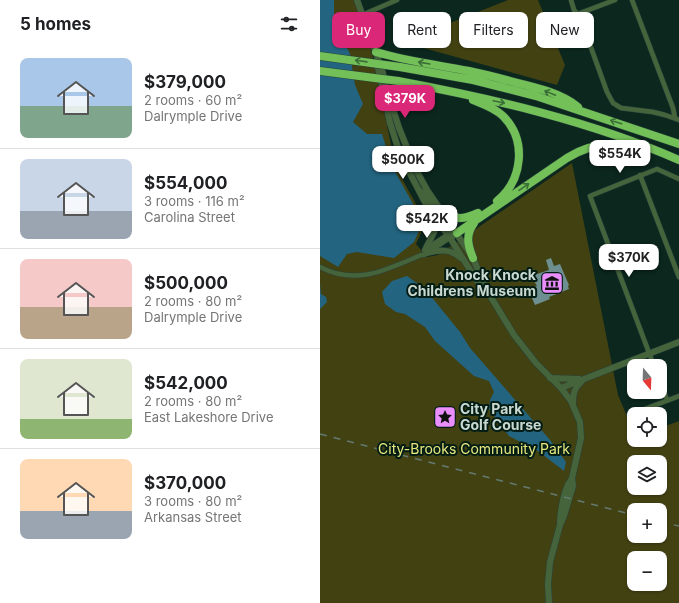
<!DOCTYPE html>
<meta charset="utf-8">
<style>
:root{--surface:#fff;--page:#f2f2f2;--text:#202124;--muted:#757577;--line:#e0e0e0;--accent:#db2777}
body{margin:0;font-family:Inter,sans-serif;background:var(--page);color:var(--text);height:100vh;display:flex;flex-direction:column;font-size:15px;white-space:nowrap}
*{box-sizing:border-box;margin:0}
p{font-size:13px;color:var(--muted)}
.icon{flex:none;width:22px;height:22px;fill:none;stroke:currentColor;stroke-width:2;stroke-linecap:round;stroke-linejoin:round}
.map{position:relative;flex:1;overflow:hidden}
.details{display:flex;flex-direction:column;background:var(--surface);width:320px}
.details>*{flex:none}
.top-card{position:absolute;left:12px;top:12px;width:287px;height:36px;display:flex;gap:8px}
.needle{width:26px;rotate:161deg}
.controls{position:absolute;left:307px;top:359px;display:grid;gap:8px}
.controls a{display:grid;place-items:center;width:40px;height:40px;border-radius:8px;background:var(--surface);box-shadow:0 1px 3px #0004;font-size:20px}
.price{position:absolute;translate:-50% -34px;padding:0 9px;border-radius:8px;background:#fff;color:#222;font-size:13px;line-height:26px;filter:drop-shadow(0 1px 2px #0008)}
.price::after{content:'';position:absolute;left:50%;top:24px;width:12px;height:9px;margin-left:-6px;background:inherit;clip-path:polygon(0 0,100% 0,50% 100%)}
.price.current{background:var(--accent);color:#fff}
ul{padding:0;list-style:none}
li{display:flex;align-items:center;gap:12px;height:100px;padding:0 20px}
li+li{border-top:1px solid var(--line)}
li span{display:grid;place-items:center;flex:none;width:112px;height:80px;border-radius:8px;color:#555}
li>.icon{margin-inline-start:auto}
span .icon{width:48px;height:48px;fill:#fffc;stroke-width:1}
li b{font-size:17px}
h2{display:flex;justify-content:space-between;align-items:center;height:48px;padding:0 20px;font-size:17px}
.chip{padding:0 14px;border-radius:8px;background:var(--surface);box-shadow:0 1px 3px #0004;font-size:14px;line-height:36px}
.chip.current{background:var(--accent);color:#fff}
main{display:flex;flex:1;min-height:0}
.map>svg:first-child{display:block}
.green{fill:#424112;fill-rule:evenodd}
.water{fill:#236581}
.building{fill:#6d8f90}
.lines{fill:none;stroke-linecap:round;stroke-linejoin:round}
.minor-casing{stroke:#29433b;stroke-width:5.5}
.tertiary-casing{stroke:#29433b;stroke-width:7}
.motorway-casing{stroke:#29433b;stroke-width:9}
.minor{stroke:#45643c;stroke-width:4.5}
.tertiary{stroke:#45643c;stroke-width:6}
.motorway{stroke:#73c059;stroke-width:8}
.rail{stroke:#637971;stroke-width:1.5;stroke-dasharray:7 7;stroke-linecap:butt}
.motorway-bridge-casing{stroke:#29433b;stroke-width:9;stroke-linecap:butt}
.motorway-bridge{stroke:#73c059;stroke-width:8}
.oneway{stroke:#3b6e37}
.labels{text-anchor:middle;stroke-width:4;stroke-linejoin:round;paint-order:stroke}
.poi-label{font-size:14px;font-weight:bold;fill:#c9d9d2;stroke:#031d15;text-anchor:end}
.park-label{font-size:14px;fill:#e8e77d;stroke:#031d15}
</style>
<main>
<section class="details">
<h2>5 homes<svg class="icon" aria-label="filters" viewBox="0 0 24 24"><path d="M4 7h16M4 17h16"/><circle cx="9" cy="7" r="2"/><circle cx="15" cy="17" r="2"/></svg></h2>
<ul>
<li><span style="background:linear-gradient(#a9c7e8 60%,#7fa58c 0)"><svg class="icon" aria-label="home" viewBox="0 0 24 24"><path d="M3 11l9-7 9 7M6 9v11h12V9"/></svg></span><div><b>$379,000</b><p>2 rooms · 60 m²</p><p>Dalrymple Drive</p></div></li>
<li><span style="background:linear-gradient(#c9d6e8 65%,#9aa5b1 0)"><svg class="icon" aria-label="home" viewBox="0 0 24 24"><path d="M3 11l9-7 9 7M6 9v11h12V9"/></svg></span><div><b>$554,000</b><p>3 rooms · 116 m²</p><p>Carolina Street</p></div></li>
<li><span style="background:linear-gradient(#f6c9c9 60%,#b9a48a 0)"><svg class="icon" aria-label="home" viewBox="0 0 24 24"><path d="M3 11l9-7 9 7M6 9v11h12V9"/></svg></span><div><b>$500,000</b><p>2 rooms · 80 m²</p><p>Dalrymple Drive</p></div></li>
<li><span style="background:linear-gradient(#dfe7d0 75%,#8fb573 0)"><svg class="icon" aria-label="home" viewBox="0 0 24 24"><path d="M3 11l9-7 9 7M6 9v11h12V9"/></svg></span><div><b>$542,000</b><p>2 rooms · 80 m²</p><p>East Lakeshore Drive</p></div></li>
<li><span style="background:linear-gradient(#ffd9b3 65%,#9aa5b1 0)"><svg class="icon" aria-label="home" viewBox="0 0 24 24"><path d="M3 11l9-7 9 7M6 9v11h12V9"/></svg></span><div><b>$370,000</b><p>3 rooms · 80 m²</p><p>Arkansas Street</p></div></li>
</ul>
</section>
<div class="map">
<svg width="359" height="603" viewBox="0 0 359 603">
<rect width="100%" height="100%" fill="#0b271e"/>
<!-- green -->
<path class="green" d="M0,0H37L46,25L76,168L106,222L96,244L107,257L118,255L252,163L298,395L314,433V440H340V428L359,421V603H0ZM314,462H340V488H314ZM314,510H340V536H314ZM314,558H340V584H314Z
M188,0H218L245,65L237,85L82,42Z"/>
<!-- water -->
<path class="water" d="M0,0H14V14L16,26L30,54L35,85L43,104L33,122L47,134H62L72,166L103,222L94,242L74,258L37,252L27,254L18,267L0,256Z
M87,276L105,289L140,332L150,348L230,440L246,462L244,471L218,451L189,436L169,409L170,400L174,392L169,381L154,376L115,341L105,327L85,314L76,312L65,304L62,292L72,281Z
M0,284L1,294L6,297L7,302L0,309Z"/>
<!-- building -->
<path class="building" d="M231,258L234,266L240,264L249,285L248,286L249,289L229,297L230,299L215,305L208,289L217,286L214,281L217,280L214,275L229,270L226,260Z"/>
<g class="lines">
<!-- minor casing -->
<g class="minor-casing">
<path id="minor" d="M251,0L254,10L260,17L287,92L293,103L301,108L333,112L345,115L359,120
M312,0L353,108L355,118
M42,15L77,0
M218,29L295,0
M320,175L359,277
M106,249L130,233
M0,267C36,286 66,270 101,255H104L131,237
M334,366L270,196L337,169L359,179
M340,382L347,400
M309,415L359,396"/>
</g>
<!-- tertiary casing -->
<g class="tertiary-casing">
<path id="tertiary" d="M37,0L62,70L70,100L79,128L96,170L107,190L153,258L166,289L194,335L216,363L241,388L251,401L260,422L261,438L252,478L253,486L244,516L240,525L230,562L228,584L229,603
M57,63L70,123L78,148L83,160L107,206L130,238L157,281L164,288
M100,191L106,196L133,236
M105,250L114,232L113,217
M107,253C120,249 131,249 141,258
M230,378L259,379
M241,388L359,342
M253,404C253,394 254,388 262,381
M240,522C241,507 243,490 252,478"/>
</g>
<!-- motorway casing -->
<g class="motorway-casing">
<path id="motorway" d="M56,52C86,61 118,65 149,71C164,74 179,78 194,82C215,87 241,93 258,107
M80,67L153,80L216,96L359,144
M78,81C174,99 270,121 359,160
M153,100C163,104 175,108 183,116C207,140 203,180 177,201
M121,211C137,220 142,220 158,213
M137,233L247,158C268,145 289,141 313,147
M153,258C148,246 145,235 154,223"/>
</g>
<!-- minor -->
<use href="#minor" class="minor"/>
<!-- tertiary -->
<use href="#tertiary" class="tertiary"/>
<!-- motorway -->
<use href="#motorway" class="motorway"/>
<!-- rail -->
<path class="rail" d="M0,434L314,515
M340,522L359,526"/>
<!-- motorway-bridge casing -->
<g class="motorway-bridge-casing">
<path id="motorway-bridge" d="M0,56L80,67
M0,71L78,81"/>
</g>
<!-- motorway-bridge -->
<use href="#motorway-bridge" class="motorway-bridge"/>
</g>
<!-- one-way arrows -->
<defs><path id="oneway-shaft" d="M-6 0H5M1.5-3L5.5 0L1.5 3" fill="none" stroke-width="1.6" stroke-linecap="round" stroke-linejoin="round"/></defs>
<g class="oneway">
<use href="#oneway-shaft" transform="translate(41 61) rotate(-172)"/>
<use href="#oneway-shaft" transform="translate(104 63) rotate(-170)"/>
<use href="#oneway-shaft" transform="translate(230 93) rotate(-158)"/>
<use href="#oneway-shaft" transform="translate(179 102) rotate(12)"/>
<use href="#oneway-shaft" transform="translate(296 122) rotate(-162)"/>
<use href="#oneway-shaft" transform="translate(204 187) rotate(-35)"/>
</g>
<!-- icons -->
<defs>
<g id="museum-square" transform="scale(1.15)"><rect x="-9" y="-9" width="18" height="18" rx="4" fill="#ea8dfd" stroke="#031d15"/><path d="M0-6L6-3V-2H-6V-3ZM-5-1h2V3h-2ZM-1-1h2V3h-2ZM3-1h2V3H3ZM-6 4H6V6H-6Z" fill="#111"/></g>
<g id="sight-square" transform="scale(1.15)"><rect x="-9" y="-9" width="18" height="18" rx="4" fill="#ea8dfd" stroke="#031d15"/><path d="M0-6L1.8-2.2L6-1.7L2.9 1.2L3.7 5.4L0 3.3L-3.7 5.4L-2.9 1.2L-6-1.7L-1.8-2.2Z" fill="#111"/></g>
</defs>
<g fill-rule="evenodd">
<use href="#museum-square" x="232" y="283"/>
<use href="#sight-square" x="125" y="417"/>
</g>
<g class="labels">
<!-- poi labels -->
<g class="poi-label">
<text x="216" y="280">Knock Knock<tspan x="216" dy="16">Childrens Museum</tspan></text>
<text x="140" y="414" text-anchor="start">City Park<tspan x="140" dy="16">Golf Course</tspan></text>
</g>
<!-- park labels -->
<g class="park-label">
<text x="154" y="454">City-Brooks Community Park</text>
</g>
</g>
</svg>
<div class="controls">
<a><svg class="needle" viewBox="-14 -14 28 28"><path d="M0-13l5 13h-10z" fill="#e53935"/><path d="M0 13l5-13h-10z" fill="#757577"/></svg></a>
<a><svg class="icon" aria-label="locate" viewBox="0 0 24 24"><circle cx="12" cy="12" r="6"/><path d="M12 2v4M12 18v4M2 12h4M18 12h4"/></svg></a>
<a><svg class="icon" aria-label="layers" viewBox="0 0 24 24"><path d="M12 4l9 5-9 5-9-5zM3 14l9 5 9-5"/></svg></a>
<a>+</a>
<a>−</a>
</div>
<b class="price current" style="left:85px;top:119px">$379K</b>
<b class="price" style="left:300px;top:174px">$554K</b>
<b class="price" style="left:83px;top:180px">$500K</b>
<b class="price" style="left:107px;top:239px">$542K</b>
<b class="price" style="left:309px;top:278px">$370K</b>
<div class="top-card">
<a class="chip current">Buy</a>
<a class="chip">Rent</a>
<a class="chip">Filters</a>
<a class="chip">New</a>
</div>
</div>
</main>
